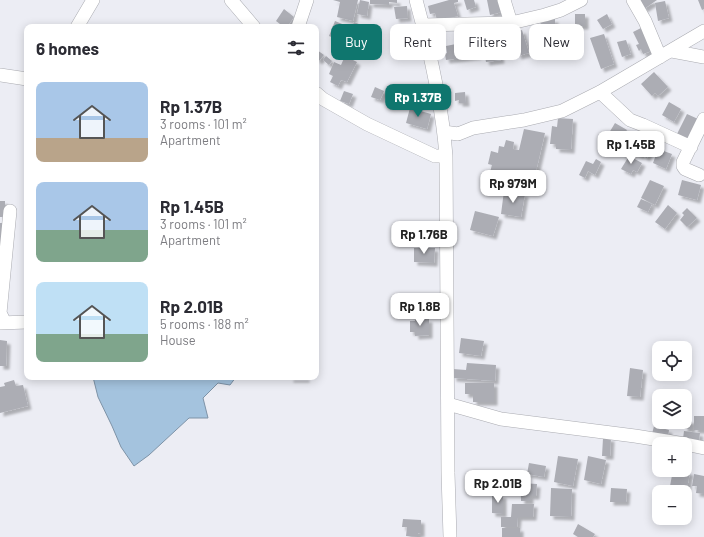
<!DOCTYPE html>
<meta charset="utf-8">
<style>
:root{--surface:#fff;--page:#f2f2f3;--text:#2b2b33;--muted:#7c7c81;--accent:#0f766e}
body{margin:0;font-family:Barlow,sans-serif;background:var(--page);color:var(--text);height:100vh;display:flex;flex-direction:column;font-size:15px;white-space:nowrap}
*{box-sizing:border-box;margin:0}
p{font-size:13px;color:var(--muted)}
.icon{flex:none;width:22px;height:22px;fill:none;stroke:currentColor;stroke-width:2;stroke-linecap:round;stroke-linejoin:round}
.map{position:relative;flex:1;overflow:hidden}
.sheet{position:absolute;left:24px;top:24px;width:295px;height:356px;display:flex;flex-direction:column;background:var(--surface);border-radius:8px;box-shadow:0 2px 10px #0003}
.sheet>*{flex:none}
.top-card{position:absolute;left:331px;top:24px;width:313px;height:36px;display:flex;gap:8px}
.controls{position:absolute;left:652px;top:341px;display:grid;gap:8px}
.controls a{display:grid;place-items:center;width:40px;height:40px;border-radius:8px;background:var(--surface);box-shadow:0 2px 10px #0003;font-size:20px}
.price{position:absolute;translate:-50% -34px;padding:0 9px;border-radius:8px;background:#fff;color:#222;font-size:13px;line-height:26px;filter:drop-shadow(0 1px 2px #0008)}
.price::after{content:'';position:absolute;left:50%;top:24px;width:12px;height:9px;margin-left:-6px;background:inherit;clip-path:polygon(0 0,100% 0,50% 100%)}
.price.active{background:var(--accent);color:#fff}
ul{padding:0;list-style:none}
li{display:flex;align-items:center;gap:12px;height:100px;padding:0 12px}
li span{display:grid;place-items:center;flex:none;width:112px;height:80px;border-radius:8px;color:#555}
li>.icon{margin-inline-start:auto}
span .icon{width:48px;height:48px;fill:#fffc;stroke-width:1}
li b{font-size:17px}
h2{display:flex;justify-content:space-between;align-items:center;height:48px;padding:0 12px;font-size:17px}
.tag{padding:0 14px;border-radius:8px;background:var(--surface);box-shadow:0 2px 10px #0003;font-size:14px;line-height:36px}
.tag.active{background:var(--accent);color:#fff}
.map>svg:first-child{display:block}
.water{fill:#a4c3de;stroke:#7e93a7}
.building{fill:#acadb4;filter:url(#shadow)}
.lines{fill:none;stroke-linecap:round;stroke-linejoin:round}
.minor-casing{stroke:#aaabb1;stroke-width:14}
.minor{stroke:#fff;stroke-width:13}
</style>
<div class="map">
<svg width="704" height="537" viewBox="0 0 704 537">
<defs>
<filter id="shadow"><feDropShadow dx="3.5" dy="3.5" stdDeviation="1" flood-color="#0004"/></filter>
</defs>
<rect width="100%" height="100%" fill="#ecedf4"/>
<!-- water -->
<path class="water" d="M93,377H236L230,385L218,383L203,398L208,418H189L149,455L134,466L121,447L112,426L98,397Z"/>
<!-- building -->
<path class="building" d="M333,0H358L353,21L337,17L340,2Z
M360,0L369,2L367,16L357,14Z
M370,0H397V3L389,2V5L370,4Z
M449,0H458V2L454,3L458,16L450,18L452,24L437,20L435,13L430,14L428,6Z
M464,0H474L476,7L467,10Z
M487,0H499L502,12L490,15Z
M638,0H657L644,9Z
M698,0H704V9L702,10Z
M665,1L669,18L658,21L655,3Z
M407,6L408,18L396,19L394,7Z
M284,9L294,17L287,27H284L276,21Z
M575,14H585V26H575Z
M607,14L612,24L603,29L597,20Z
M555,19V26L541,27L540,20Z
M335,21L347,26L341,41L329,36Z
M354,22L371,29L364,46L350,41L353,34L350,32Z
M643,27L654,50L643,54L641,49L639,51L636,45L639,44L633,32Z
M561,28V29H566L567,40H562L563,45L545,47L544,29Z
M522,30L529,53L518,56L512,33Z
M604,34L614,64L601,69L590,38Z
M475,36L478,56L446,60L445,54L447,53L446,46L461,43V38Z
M626,40L631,54L622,57L617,42Z
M499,48L501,60L486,62L484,51Z
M317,50L324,55L319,61L316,59V51Z
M326,56L332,61L329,65L323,60Z
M345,56L357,62L347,82L341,80L338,86L330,82L333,76L329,74L334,62L341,65Z
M654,72L668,87L658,96L655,93L652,96L641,84Z
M411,86L428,88L427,95L411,94Z
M375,87L384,91L380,100L371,97Z
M344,91L353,94L349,104L340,101Z
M465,92L466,103H459V100L455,101V93Z
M669,102L681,109L674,122L662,115Z
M410,108L431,114L427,129L406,123Z
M687,114L698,119L689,139L677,134Z
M558,118L573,119L571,150L556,149V144H550L552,126L557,127Z
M615,123L627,130L615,151L603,143Z
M524,129L545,133L534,180L507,174L505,181L497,179L498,174L490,172L492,165L488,164L491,151L498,153L499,146L504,147L506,140L514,142L513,149L519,150Z
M637,141L646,144L641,156L633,153Z
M645,149L650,150L647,158L642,156Z
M658,149L672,154L666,169L653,163Z
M629,156L642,163L637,172L633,170L631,174L621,169Z
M596,159L601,162L595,175L588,171L585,178L579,175L586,161L593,164Z
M650,180L664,186L655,205L641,198Z
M682,180L701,185L697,200L678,195Z
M504,191L525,194L521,217L501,214Z
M641,199L652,204L648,212L637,207Z
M0,201H5V217H0Z
M668,205L677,213L665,229L655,222Z
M687,208L697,218L687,227L680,220L684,215L682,213Z
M475,211L499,217L493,236L470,230Z
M0,223H3L4,246H0Z
M414,248H435L434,263L414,262Z
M415,319H429V335L415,336V332H410V321H415Z
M461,338L484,341L481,356L459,353Z
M0,340L7,341L6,366H0Z
M467,363L496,365L495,381L453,378V369L466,370Z
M630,368L643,370L640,397L627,396Z
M290,377H306V379H290Z
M14,380L16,386L23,385L28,406L0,413V387L5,386L4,383Z
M465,383H494V402H473V394H465Z
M694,416H704V430H694Z
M685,420H692V429H684Z
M654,426L669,430L668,437L652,434Z
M684,431L700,433L699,440L683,439Z
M603,438H611L610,456H602Z
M558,456L578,459L573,486L554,482Z
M588,456L606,460L601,484L584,480Z
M529,463L546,466L544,477L527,474Z
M673,470H680L690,472L687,489L670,486Z
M694,474L704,476V494L696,493L697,486H692Z
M520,483L537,484L536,496H530V501H521V496L518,495Z
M551,488L572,489L571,517L550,516Z
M611,488L627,489L626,502H610Z
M671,488L680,489L679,492H670Z
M492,495H503V514L492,513Z
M512,504H534L533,517H518L517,527H501V517H511Z
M403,519L421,520V534L418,533V537L406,536L407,527H402Z
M578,524L595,534L593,537H578L573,534Z
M502,528H520V537H502Z"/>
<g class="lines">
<!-- minor casing -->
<g class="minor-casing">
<path id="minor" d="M231,0L254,27
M416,0C430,51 442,103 446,156L448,473L450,537
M504,0L511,23
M633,0L645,21L660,57
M423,25L511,23L545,15L561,10L581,0
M77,27L93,0
M298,27L307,0
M672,51L704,57
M0,75L27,79
M600,92L630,120L643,125L691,147
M316,93L323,99L367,124L435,156H446
M444,132L458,134L473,128L524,120L562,111L600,92L704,31
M699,175L685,169L683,166V162L704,119
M0,323L27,322
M5,323L0,313L10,211
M448,404L501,419L635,436L685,444
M685,444L704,448"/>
</g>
<!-- minor -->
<use href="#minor" class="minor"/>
</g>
</svg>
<div class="controls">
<a><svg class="icon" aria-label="locate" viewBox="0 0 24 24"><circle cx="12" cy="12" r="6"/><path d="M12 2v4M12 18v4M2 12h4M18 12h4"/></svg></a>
<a><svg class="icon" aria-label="layers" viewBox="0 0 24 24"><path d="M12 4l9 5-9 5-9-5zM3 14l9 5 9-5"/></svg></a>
<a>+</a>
<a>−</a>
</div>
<b class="price active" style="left:418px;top:118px">Rp 1.37B</b>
<b class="price" style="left:631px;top:165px">Rp 1.45B</b>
<b class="price" style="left:513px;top:204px">Rp 979M</b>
<b class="price" style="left:424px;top:255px">Rp 1.76B</b>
<b class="price" style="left:420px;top:327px">Rp 1.8B</b>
<b class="price" style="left:498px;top:504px">Rp 2.01B</b>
<div class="top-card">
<a class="tag active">Buy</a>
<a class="tag">Rent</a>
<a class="tag">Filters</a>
<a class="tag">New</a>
</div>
<section class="sheet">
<h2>6 homes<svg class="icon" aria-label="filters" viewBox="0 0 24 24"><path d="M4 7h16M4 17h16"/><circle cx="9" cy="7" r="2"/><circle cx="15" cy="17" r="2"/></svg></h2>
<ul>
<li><span style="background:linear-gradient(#a9c7e8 70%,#b9a48a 0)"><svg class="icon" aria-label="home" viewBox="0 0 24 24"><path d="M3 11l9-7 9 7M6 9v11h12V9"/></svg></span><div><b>Rp 1.37B</b><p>3 rooms · 101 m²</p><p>Apartment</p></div></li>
<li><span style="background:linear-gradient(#a9c7e8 60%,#7fa58c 0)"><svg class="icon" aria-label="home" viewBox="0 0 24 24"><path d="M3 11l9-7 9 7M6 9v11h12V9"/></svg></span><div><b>Rp 1.45B</b><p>3 rooms · 101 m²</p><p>Apartment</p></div></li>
<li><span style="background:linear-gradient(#bfe0f5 65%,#7fa58c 0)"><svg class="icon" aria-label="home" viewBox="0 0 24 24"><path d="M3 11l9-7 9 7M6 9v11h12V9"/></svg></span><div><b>Rp 2.01B</b><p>5 rooms · 188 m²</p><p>House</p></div></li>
</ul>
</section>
</div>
